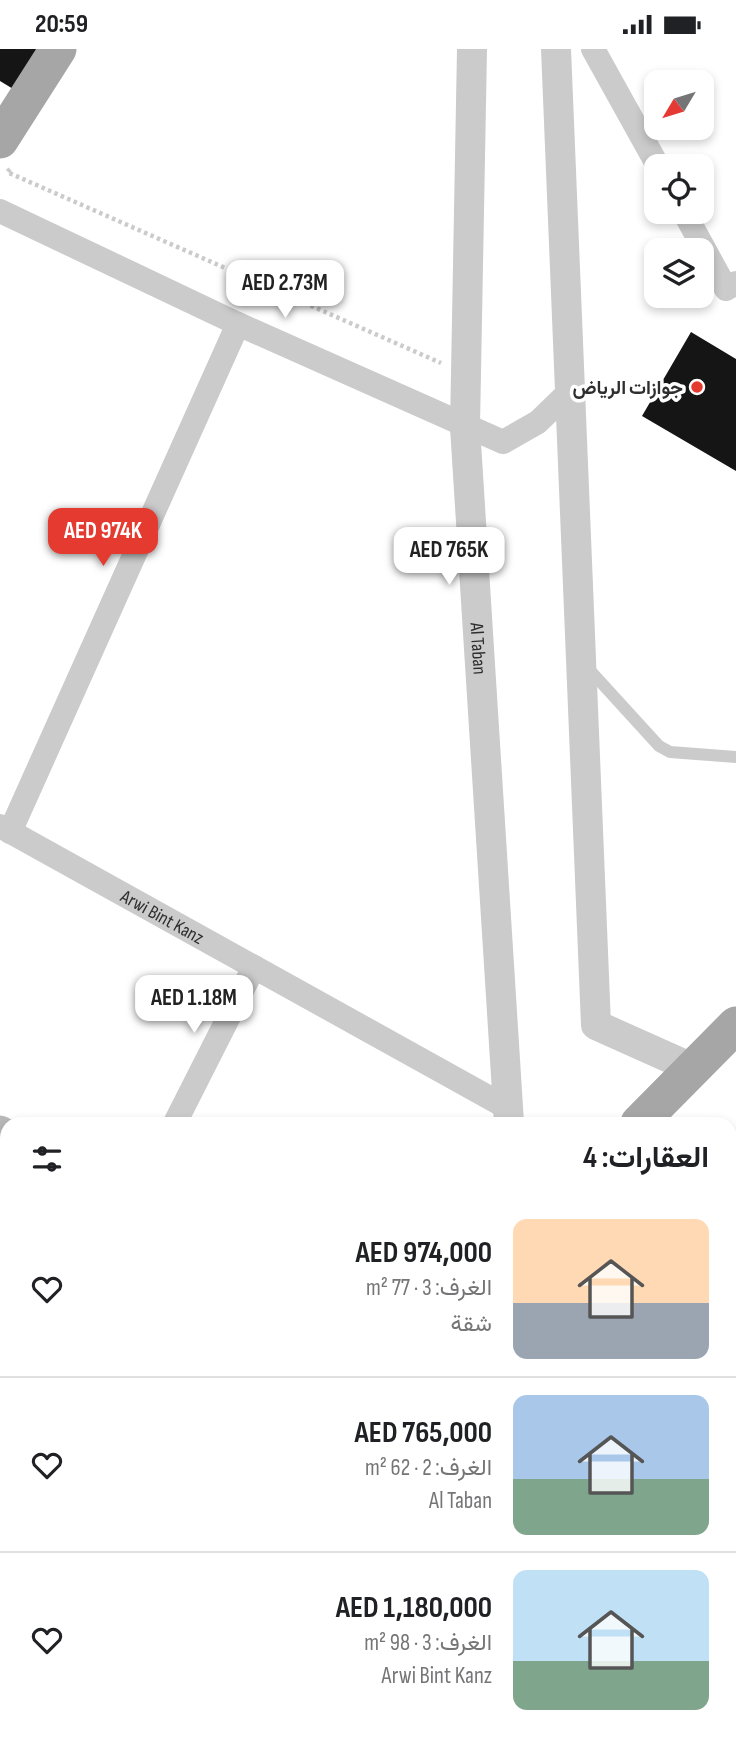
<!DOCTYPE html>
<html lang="ar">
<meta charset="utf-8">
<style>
:root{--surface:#fff;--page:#f2f2f2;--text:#202124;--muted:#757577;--line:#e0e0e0;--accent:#e43a30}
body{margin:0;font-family:"Sofia Sans Condensed",Vazirmatn,sans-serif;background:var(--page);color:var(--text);direction:rtl;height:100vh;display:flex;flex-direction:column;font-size:26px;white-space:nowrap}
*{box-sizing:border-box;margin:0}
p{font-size:23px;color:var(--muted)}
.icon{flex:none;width:38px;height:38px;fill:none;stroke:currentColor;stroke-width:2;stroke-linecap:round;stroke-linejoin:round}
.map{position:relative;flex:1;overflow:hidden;direction:ltr}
.sheet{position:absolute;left:0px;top:1068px;width:737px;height:625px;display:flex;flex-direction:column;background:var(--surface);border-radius:21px 21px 0 0;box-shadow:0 4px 10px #0003;direction:rtl}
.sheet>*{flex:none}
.needle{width:46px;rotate:232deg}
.tools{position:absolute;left:644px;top:21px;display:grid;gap:14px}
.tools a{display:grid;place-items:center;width:70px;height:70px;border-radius:14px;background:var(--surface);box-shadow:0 4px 10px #0003;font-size:35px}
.price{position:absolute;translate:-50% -60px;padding:0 16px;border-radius:14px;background:#fff;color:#222;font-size:23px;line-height:46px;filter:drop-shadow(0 2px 4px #0008)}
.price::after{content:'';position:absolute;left:50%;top:42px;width:21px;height:16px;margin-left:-10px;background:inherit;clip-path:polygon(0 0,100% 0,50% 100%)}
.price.active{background:var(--accent);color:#fff}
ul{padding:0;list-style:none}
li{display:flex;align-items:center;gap:21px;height:175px;padding:0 28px}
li+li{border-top:2px solid var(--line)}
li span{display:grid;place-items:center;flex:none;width:196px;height:140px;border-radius:14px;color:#555}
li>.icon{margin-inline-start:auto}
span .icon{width:84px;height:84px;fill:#fffc;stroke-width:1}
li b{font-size:30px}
h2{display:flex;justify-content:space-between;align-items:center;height:84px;padding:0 28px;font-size:30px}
.status{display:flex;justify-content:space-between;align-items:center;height:49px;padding:0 35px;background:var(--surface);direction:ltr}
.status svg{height:19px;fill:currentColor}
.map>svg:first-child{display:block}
.building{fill:#151515}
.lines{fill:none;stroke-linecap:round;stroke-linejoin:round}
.path{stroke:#cbcbcb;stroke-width:4.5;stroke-dasharray:3.5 3.5;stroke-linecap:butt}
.service{stroke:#cbcbcb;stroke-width:12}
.minor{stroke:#cbcbcb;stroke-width:24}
.tertiary{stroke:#cbcbcb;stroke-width:30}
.secondary{stroke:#b8b8b8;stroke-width:33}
.primary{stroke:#a6a6a6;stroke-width:37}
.motorway{stroke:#959595;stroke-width:38}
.poi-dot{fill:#e43a30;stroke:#fff;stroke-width:2.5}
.labels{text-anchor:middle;stroke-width:7;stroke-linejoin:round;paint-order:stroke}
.poi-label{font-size:19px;font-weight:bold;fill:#2e2e2e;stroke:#fff;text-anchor:end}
.street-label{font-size:19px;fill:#2e2e2e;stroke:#fff}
</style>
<div class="status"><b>20:59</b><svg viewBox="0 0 49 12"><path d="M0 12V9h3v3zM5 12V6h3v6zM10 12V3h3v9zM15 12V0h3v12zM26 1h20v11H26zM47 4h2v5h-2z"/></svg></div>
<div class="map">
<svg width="736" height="1692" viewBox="0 0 736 1692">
<rect width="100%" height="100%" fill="#fff"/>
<!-- building -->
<path class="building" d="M0,0H55L23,46L0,32Z
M691,283L736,310V422L642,367Z
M730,1388L736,1391V1692H726L722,1685H730Z"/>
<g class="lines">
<!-- path -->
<path class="path" d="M10,120L7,123L441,314"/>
<!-- service -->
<path class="service" d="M586,617L659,697L670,703L736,708
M430,1685L432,1692"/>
<!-- minor -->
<g class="minor">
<path d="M593,0L658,117"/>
<path d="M0,162L238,275L503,393L538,373L570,342"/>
<path d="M684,163L726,240L736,234"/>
<path id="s1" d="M0,777L508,1059"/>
<path d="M10,783L238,275"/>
<path d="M175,1074L254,918"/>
<path d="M0,1405L7,1408"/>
<path d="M0,1610L7,1614"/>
<path d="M704,1685L708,1692"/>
</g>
<!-- tertiary -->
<g class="tertiary">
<path id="s2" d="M472,0L465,378L509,1074"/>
<path d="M556,0L596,976L692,1019"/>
</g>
<!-- secondary -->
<path class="secondary" d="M0,1083L7,1087
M0,1156L7,1160"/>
<!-- primary -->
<path class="primary" d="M0,91L58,0
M639,1074L736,976
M730,1332L736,1326
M41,1692L47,1685
M321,1692L328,1685
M377,1692L383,1685"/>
<!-- motorway -->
<path class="motorway" d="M730,1112L736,1105
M730,1199L736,1193
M164,1692L171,1685
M251,1692L258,1685"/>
</g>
<!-- markers -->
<circle class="poi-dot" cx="697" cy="338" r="7"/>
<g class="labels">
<!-- poi labels -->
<g class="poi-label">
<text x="683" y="345">جوازات الرياض</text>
</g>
<!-- street labels -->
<g class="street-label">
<text dy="7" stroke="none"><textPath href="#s2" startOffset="600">Al Taban</textPath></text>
<text dy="7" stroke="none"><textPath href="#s1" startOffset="186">Arwi Bint Kanz</textPath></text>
</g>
</g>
</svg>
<div class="tools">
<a><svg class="needle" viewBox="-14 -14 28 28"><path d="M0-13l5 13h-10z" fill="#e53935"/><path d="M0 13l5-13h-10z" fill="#757577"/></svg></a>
<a><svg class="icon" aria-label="locate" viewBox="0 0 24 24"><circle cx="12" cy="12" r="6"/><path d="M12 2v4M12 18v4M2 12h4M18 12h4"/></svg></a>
<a><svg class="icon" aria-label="layers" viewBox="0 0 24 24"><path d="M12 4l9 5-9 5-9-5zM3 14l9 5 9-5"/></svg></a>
</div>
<b class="price" style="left:285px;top:271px">AED 2.73M</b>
<b class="price active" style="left:103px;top:519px">AED 974K</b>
<b class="price" style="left:449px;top:538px">AED 765K</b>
<b class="price" style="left:194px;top:986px">AED 1.18M</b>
<section class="sheet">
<h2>العقارات: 4<svg class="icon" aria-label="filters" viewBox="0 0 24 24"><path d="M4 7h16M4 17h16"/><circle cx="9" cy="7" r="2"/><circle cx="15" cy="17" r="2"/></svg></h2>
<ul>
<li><span style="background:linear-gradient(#ffd9b3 60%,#9aa5b1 0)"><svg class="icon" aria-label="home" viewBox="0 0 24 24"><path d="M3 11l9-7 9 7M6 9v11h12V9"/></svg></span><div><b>AED 974,000</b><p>الغرف: 3 · 77 m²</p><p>شقة</p></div><svg class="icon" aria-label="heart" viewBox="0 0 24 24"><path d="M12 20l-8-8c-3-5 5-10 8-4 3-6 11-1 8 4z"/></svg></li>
<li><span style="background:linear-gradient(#a9c7e8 60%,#7fa58c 0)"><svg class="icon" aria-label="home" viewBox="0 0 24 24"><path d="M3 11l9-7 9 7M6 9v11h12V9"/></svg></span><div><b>AED 765,000</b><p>الغرف: 2 · 62 m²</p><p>Al Taban</p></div><svg class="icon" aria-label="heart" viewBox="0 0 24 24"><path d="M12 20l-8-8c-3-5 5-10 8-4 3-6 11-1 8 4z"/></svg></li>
<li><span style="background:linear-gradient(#bfe0f5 65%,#7fa58c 0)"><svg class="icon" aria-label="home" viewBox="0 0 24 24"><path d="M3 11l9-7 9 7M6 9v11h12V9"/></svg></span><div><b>AED 1,180,000</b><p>الغرف: 3 · 98 m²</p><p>Arwi Bint Kanz</p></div><svg class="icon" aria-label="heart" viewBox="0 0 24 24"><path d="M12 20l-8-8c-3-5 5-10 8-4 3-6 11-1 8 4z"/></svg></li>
</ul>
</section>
</div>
